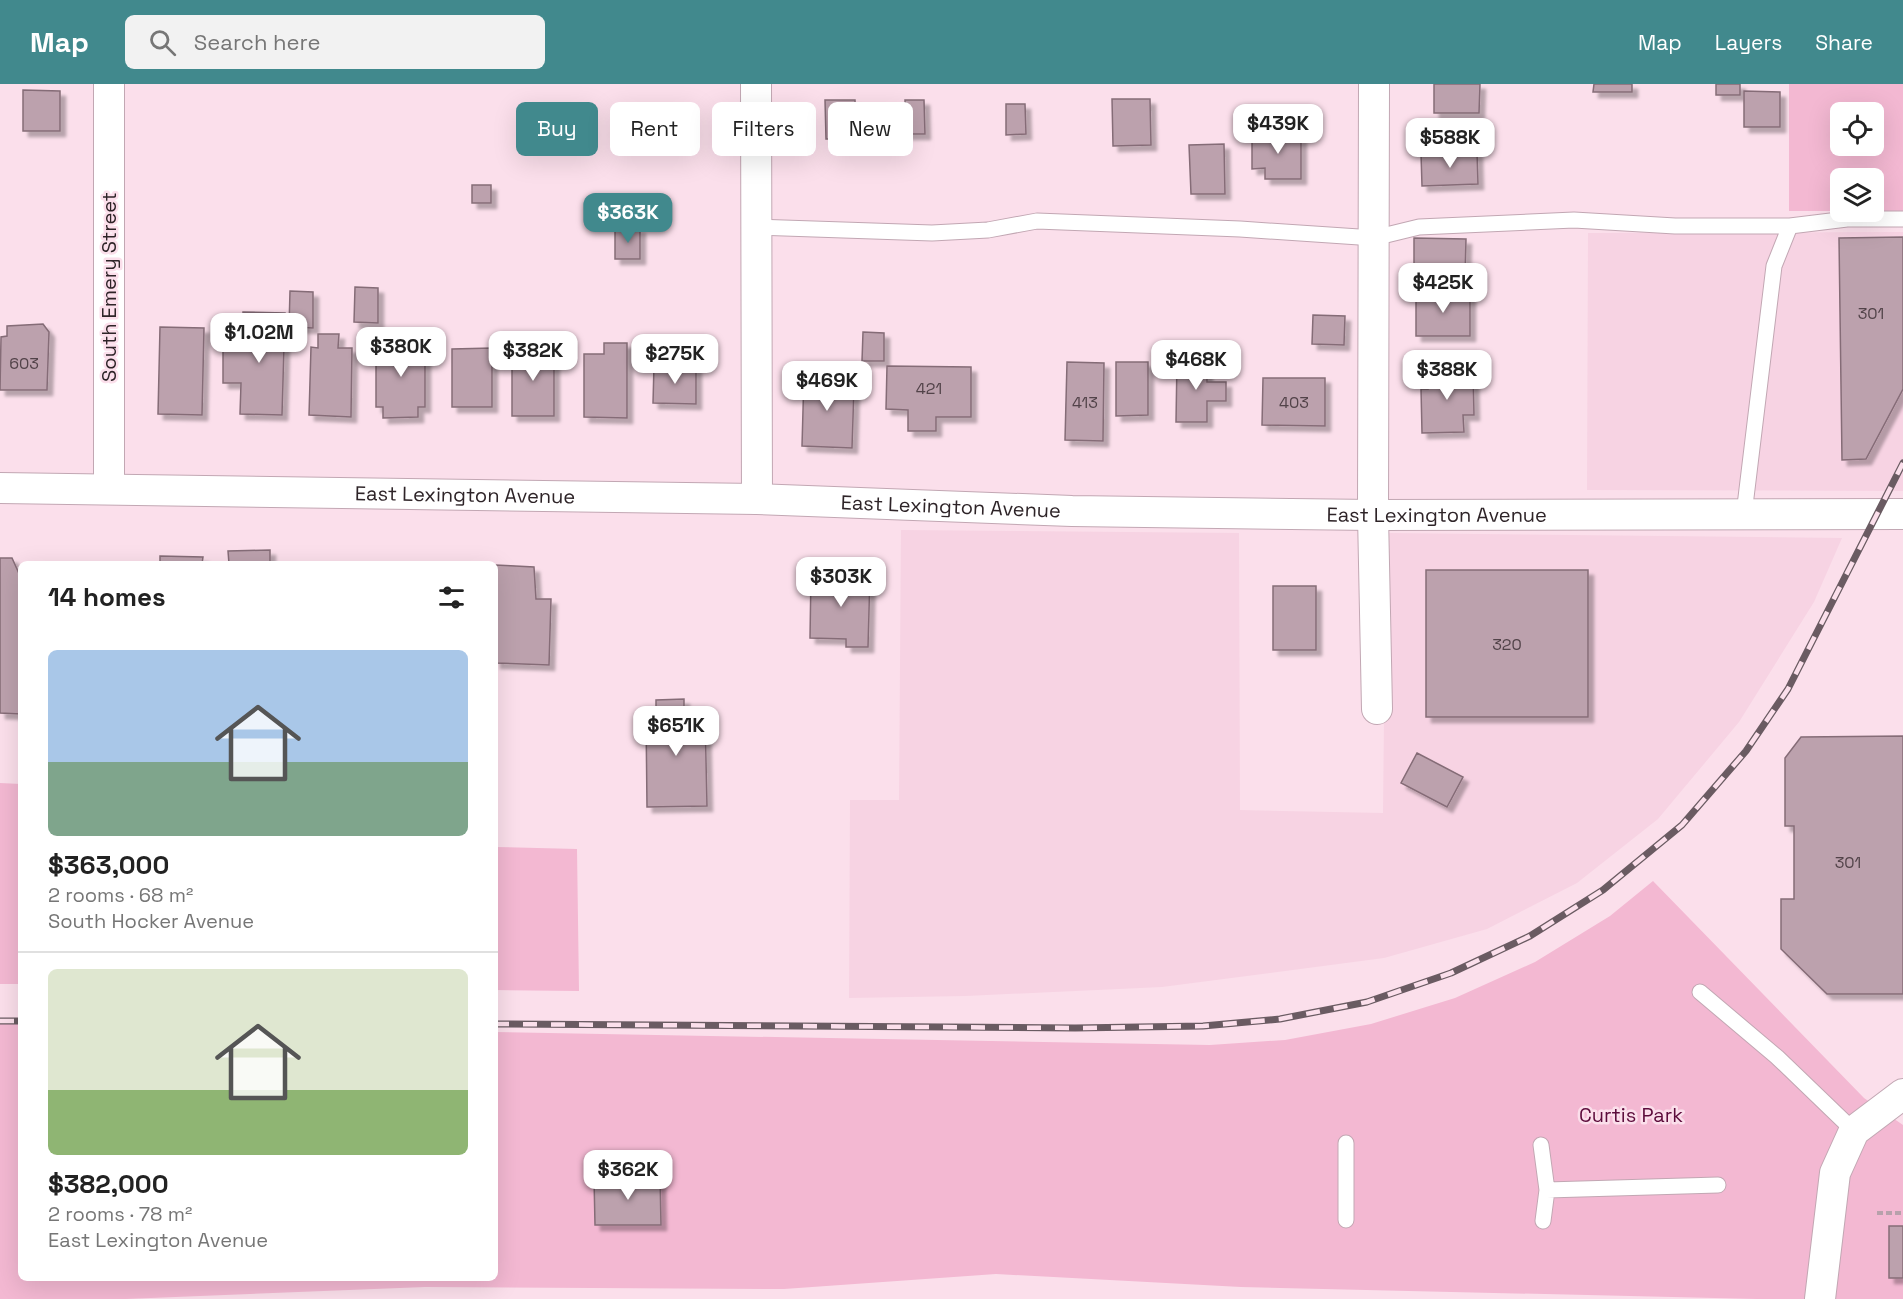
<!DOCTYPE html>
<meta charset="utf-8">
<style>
:root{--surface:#fff;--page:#f2f2f2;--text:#222;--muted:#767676;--line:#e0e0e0;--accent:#41898d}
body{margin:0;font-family:"Space Grotesk",sans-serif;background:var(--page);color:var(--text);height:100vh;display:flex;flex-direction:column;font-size:22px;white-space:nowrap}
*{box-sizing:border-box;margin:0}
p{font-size:20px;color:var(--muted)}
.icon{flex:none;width:33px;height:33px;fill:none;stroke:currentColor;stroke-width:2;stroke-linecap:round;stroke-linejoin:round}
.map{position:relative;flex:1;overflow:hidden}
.sheet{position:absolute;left:18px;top:477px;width:480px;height:720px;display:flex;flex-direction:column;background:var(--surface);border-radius:9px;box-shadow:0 6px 24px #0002}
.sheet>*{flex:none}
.hud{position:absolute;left:516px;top:18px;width:570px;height:54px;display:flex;gap:12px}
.tools{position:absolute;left:1830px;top:18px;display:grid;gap:12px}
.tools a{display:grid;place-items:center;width:54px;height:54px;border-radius:9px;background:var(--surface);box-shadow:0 6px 24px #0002;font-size:30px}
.price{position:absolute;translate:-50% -51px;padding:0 14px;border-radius:12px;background:#fff;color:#222;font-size:20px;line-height:39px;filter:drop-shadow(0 2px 3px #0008)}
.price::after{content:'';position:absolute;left:50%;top:36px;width:18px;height:14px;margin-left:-9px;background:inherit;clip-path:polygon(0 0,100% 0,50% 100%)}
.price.active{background:var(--accent);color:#fff}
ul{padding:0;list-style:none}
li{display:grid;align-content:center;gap:12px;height:318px;padding:0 30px}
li+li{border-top:2px solid var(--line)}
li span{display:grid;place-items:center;height:186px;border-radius:9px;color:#555}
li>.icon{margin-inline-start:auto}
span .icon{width:108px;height:108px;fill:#fffc;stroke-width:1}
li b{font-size:26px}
h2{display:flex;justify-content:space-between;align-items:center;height:72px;padding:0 30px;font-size:26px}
.tag{padding:0 21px;border-radius:9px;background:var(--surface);box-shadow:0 6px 24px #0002;font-size:21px;line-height:54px}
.tag.active{background:var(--accent);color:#fff}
header{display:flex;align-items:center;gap:36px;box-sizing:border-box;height:84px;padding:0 30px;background:var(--accent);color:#fff}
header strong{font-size:28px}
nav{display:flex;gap:33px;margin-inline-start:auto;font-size:21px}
.search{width:420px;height:54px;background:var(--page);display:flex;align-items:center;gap:15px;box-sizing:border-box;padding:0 21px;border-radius:9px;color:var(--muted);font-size:22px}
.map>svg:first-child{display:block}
.built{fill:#f7d3e3}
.green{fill:#f3b8d2;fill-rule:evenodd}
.building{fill:#bca1ad;stroke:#856c77;stroke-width:1.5;filter:url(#shadow)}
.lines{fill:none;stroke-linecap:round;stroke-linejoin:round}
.lane-casing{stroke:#c2a7b3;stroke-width:17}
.street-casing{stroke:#c2a7b3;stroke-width:32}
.path{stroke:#b7a1ab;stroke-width:4;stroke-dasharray:6 3;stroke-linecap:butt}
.lane{stroke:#fff;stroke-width:15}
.street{stroke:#fff;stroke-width:30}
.rail-casing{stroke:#6a5b62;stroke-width:7}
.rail{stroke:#fbdfeb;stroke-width:4.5;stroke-dasharray:14;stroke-linecap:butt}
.labels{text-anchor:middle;stroke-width:5;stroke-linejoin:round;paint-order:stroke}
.number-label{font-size:16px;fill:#524349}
.street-label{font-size:20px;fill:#2e2428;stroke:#fbdfeb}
.park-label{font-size:20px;fill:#5c0b3b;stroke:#fbdfeb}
</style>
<header>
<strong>Map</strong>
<div class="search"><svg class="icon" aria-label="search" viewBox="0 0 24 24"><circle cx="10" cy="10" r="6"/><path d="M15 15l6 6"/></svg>Search here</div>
<nav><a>Map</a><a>Layers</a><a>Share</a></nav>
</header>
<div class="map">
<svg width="1903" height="1215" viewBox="0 0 1903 1215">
<defs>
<filter id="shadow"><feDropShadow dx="5.5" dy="5.5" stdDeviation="1.5" flood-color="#0004"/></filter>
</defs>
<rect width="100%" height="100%" fill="#fbdfeb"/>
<!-- built -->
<path class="built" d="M1903,148V407L1587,406L1588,149Z
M901,446L1239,449L1240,726L1383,729L1386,449L1842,454L1814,518L1739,638L1658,735L1577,799L1487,845L1384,874L1162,903L966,912L849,914L850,716H899Z"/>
<!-- green -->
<path class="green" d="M1789,0H1903V127H1874V94H1840V127H1789ZM1874,28V62H1840V28Z
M0,699L21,700V900H0Z
M495,763L577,765L579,907L495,906Z
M1653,797L1864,1014L1903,1041V1215H1757L1241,1203L996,1190L784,1205L425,1203L126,1215H0V939H21V1194H495V948L1210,961L1285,956L1371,940L1455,914L1535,878L1610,832Z"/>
<!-- building -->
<path class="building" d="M1434,0H1480L1479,29H1434Z
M1594,0H1632V8H1593Z
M1716,0H1740V11H1716Z
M23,6L60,7V47H23Z
M1744,7L1780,8V43H1744Z
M1112,15H1150L1151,61L1113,62Z
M825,16H855L856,55H826Z
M905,16H924L925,50H906Z
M1006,20H1025L1026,50L1006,51Z
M1269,41H1286V54L1301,53V95H1265V84L1252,85V54H1269Z
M1224,60L1225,110H1191L1189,61Z
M1477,68L1478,100L1422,102L1421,70Z
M472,101H491V119H472Z
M615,144H640V175H615Z
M1903,153V305L1866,375L1842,376L1839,154Z
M1414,154L1466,155L1465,193L1414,191Z
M355,203L378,204V239L354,238Z
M290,207L313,208V244L289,243Z
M1416,207H1470V252H1416Z
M243,228L285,229L282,331L240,330L241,299H223V264L242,265Z
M1313,231L1345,232L1344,261L1312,260Z
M43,240L49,248L47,306H0L1,253L7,252V242Z
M160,243L204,244L202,331L158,330Z
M863,248L884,249V277H862Z
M318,250H339L338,264H352L351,333L309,331L311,263L318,264Z
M425,257V323H418V333L383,334V323H376V258Z
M604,259H627V334L584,333V270H604Z
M512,263H554V332H512Z
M492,264V323H452V265Z
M1177,276H1207V298H1226V317H1207V338H1176Z
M1067,278L1104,279L1103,357L1065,356Z
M1116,278H1148V331L1116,332Z
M654,281L696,282V320L653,319Z
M887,282L971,283V333H936V347H908V326L886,325Z
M1473,286L1474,331H1463L1464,348L1422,349L1421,305H1428V287Z
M804,290L840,291V304H854L852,364L802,362Z
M1263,294H1325V342L1262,341Z
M270,466V480H229L228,467Z
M160,472L203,473L202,480H160Z
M0,474H12L21,494V630L0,629Z
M495,481L534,483L536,515H551L549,581L495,579Z
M1426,486H1588V633H1426Z
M811,490L870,491L868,563H846V555L810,554Z
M1273,502H1316V566H1273Z
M684,615V631H705L707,722L647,723L646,632L656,626V616Z
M1903,652V910H1827L1781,865V815H1794V742H1785V674L1801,653Z
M1417,669L1463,693L1447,723L1401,699Z
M660,1093L661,1141H595L594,1094Z
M1889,1142H1903V1194H1889Z"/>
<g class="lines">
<!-- lane casing -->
<g class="lane-casing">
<path id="lane" d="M756,143L932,149L988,146L1037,137L1240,145L1374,154L1419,143L1574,136L1675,142H1790
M1744,430L1774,182L1790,142L1847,135H1903
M1700,908L1777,973L1854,1047
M1346,1059V1136
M1541,1061L1547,1106L1543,1137
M1547,1106L1718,1101"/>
</g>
<!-- street casing -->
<g class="street-casing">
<g id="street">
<path d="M756,0L757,415"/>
<path d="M1374,0L1373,431L1377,625"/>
<path id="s1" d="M0,404L757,415L1072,427L1373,431L1903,430"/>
<path d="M109,405V0"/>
<path d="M1820,1215L1835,1089L1854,1047L1903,1010"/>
</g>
</g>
<!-- path -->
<path class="path" d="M1877,1129H1903"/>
<!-- lane -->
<use href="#lane" class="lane"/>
<!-- street -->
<use href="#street" class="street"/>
<!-- rail casing -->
<g class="rail-casing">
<path id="rail" d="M0,937H21
M495,940L1075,944L1203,942L1280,935L1367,918L1451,889L1530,852L1603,806L1682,741L1746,667L1788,605L1903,379"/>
</g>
<!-- rail -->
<use href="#rail" class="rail"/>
</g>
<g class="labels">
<!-- number labels -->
<g class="number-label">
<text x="1871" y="235">301</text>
<text x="24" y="285">603</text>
<text x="929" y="310">421</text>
<text x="1085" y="324">413</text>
<text x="1294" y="324">403</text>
<text x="1507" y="566">320</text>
<text x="1848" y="784">301</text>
</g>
<!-- street labels -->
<g class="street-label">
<text transform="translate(109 203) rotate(-90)" y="7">South Emery Street</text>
<text dy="7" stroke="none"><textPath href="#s1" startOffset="465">East Lexington Avenue</textPath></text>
<text dy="7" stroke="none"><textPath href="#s1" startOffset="951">East Lexington Avenue</textPath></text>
<text dy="7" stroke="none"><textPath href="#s1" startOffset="1437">East Lexington Avenue</textPath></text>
</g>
<!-- park labels -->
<g class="park-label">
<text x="1631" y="1038">Curtis Park</text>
</g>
</g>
</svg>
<div class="tools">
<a><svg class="icon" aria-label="locate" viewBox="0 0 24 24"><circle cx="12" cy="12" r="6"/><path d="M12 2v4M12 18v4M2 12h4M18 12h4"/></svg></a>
<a><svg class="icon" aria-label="layers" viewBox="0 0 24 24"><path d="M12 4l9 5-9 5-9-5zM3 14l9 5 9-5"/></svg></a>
</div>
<b class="price" style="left:1278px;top:71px">$439K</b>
<b class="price" style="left:1450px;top:85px">$588K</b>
<b class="price active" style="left:628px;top:160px">$363K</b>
<b class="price" style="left:1443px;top:230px">$425K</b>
<b class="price" style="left:259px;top:280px">$1.02M</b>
<b class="price" style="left:401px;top:294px">$380K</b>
<b class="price" style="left:533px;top:298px">$382K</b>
<b class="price" style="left:675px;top:301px">$275K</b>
<b class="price" style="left:1196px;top:307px">$468K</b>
<b class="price" style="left:1447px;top:317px">$388K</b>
<b class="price" style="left:827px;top:328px">$469K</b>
<b class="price" style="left:841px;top:524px">$303K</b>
<b class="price" style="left:676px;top:673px">$651K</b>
<b class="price" style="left:628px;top:1117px">$362K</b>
<div class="hud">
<a class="tag active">Buy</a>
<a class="tag">Rent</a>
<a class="tag">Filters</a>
<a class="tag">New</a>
</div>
<section class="sheet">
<h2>14 homes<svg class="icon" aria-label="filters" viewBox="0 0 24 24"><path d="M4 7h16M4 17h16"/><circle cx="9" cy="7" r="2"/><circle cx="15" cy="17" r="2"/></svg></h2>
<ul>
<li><span style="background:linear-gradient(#a9c7e8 60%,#7fa58c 0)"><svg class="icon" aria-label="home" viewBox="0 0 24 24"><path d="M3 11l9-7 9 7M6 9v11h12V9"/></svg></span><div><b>$363,000</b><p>2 rooms · 68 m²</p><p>South Hocker Avenue</p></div></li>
<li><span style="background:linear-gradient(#dfe7d0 65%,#8fb573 0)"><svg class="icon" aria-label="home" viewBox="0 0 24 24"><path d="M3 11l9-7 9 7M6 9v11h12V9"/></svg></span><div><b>$382,000</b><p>2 rooms · 78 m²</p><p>East Lexington Avenue</p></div></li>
</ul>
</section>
</div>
